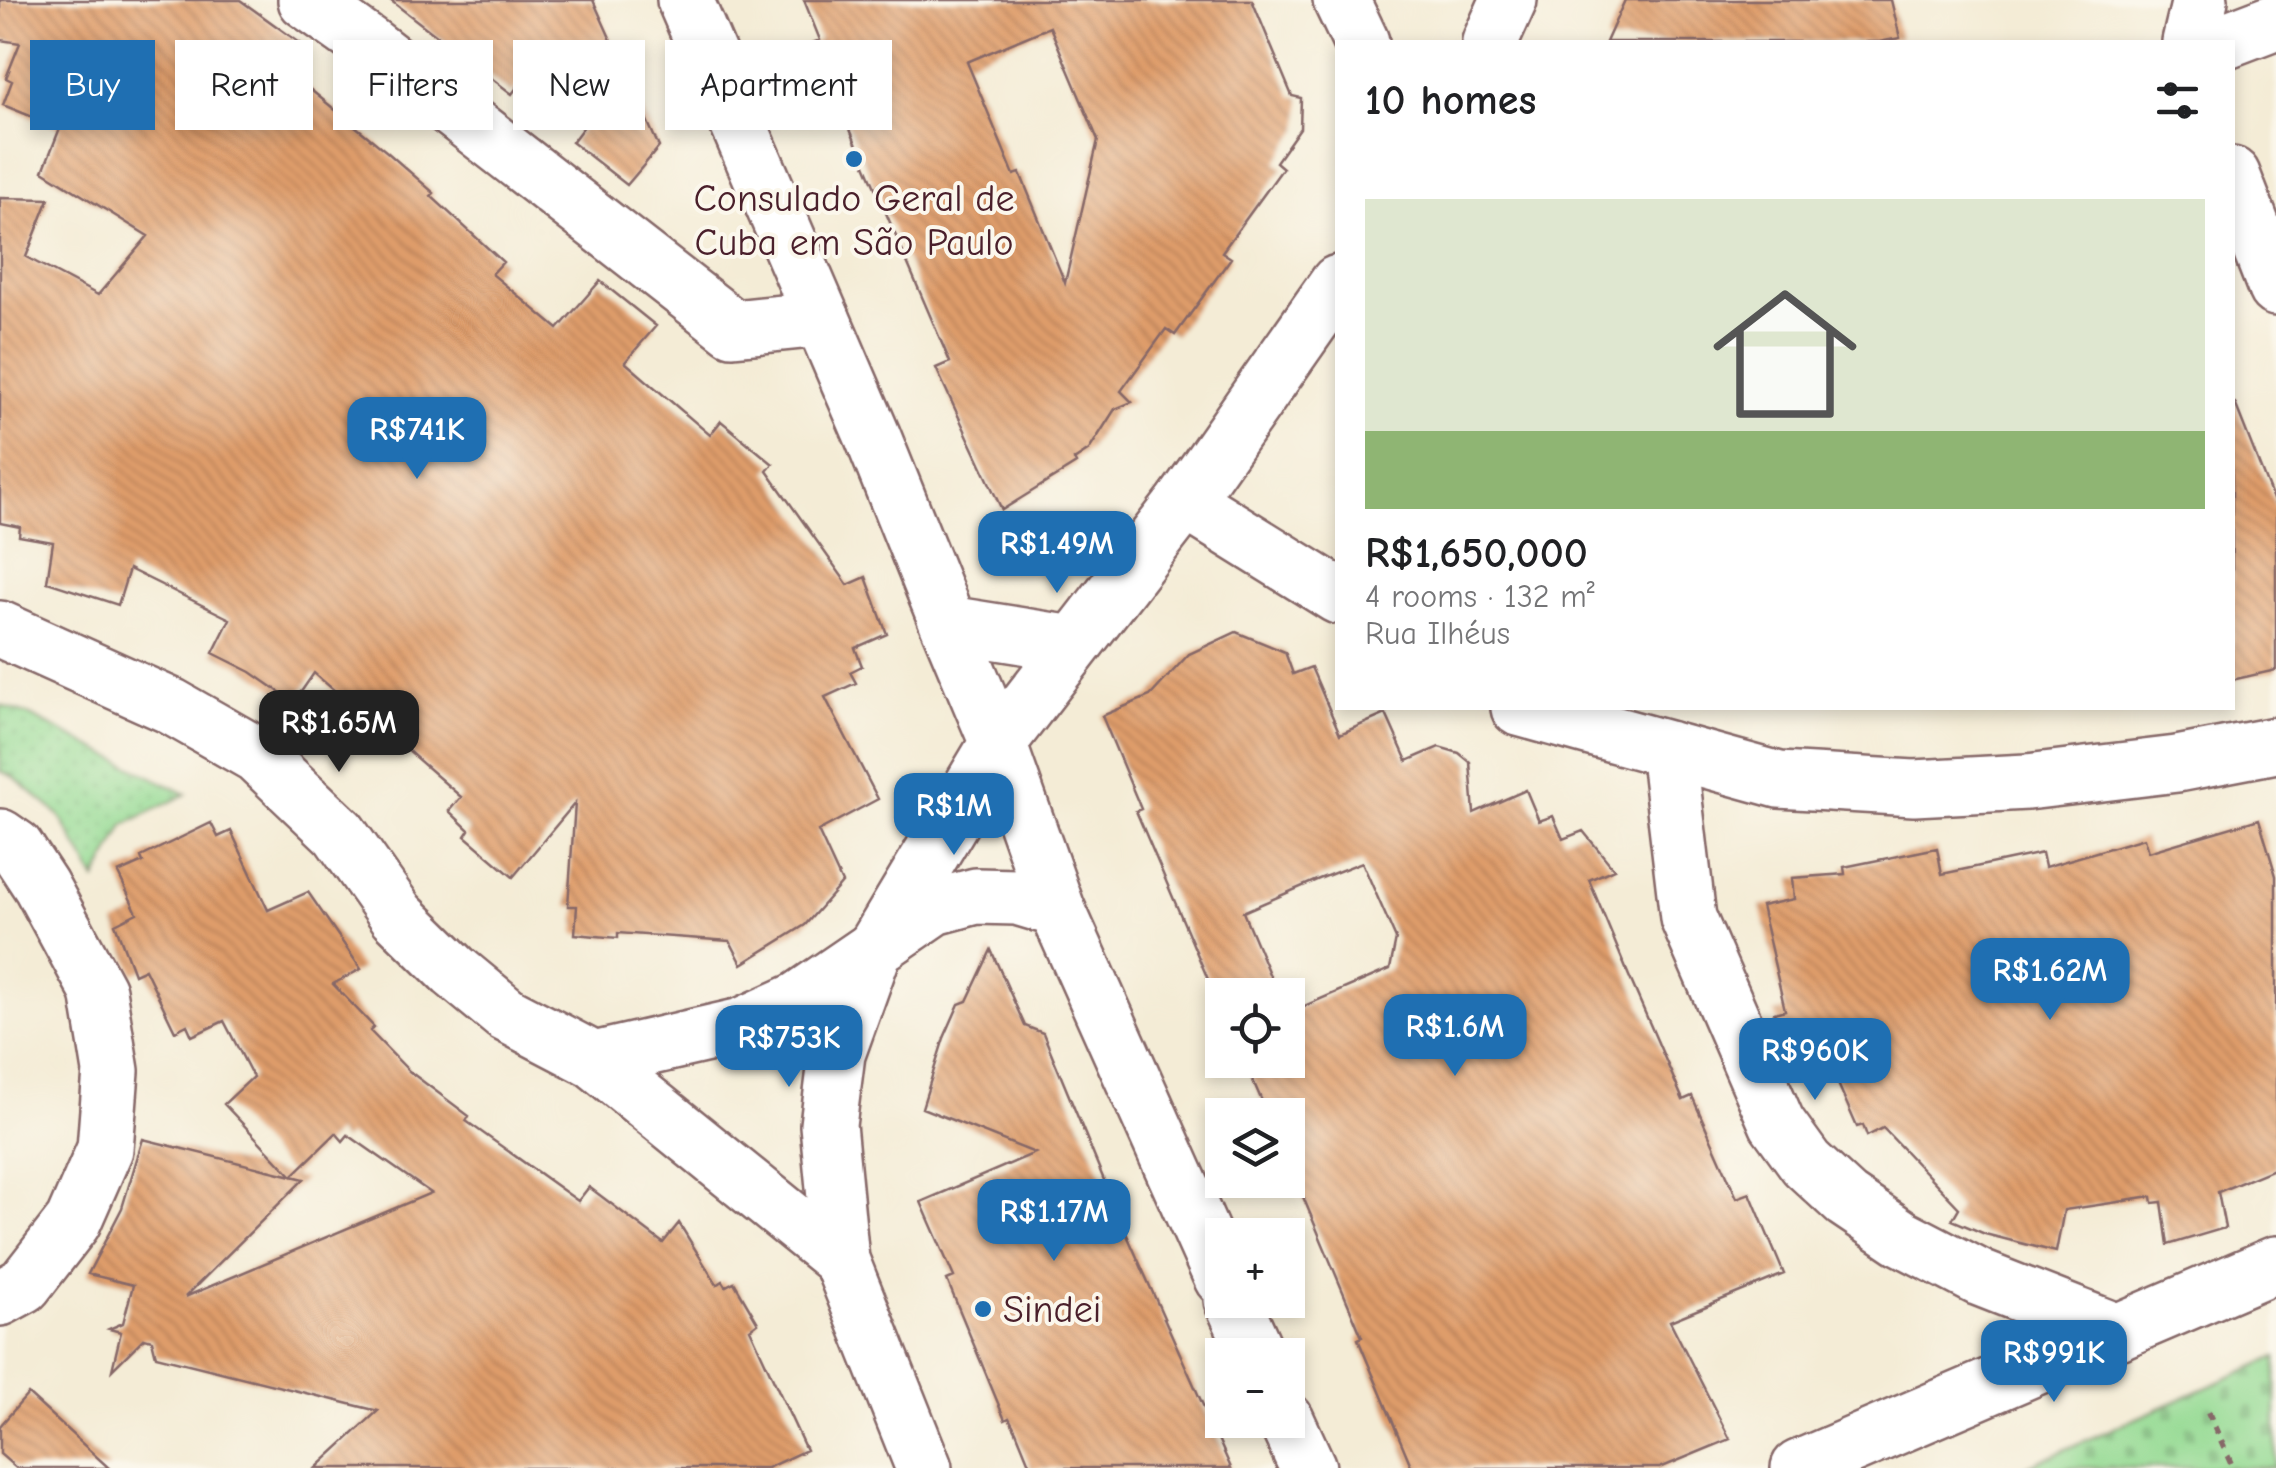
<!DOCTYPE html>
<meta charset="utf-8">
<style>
:root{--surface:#fff;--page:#f2f2f2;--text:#202124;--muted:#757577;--accent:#1f6fb2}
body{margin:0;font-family:"Comic Neue",sans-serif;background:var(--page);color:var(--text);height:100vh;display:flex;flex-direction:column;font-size:38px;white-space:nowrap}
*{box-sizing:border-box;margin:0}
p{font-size:32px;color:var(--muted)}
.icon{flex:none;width:55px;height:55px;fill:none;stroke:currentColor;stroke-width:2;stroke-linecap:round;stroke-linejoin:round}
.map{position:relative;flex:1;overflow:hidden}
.side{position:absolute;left:1335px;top:40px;width:900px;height:670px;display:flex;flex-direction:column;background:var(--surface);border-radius:0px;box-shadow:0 5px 15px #0003}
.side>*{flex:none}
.guide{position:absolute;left:30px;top:40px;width:950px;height:90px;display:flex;gap:20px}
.tools{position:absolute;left:1205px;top:978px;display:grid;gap:20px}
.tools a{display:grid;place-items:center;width:100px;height:100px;border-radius:0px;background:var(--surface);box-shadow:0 5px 15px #0003;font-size:50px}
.price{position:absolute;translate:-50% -85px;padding:0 22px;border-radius:20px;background:var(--accent);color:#fff;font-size:32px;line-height:65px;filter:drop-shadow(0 2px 5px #0008)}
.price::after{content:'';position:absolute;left:50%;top:60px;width:30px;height:22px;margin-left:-15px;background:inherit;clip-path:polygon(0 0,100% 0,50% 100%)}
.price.current{background:#222;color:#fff}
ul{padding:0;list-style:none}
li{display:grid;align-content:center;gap:20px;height:530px;padding:0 30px}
li span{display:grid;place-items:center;height:310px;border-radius:0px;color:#555}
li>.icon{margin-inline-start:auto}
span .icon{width:180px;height:180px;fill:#fffc;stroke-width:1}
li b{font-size:42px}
h2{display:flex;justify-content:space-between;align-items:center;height:120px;padding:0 30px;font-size:42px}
.chip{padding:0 35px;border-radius:0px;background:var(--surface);box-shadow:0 5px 15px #0003;font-size:35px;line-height:90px}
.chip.current{background:var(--accent);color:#fff}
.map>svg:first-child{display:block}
.cemetery{fill:url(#cemetery-stones);stroke:#6f7c5f;stroke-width:2.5}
.park{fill:url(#park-dots);stroke:#6f7c5f;stroke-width:2.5}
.building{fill:url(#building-back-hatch);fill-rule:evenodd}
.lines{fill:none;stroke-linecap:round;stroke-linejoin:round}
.minor-casing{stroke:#866767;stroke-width:60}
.major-casing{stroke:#866767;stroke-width:60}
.path{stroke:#866767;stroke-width:6;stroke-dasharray:8 8;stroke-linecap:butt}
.minor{stroke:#fff;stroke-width:55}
.major{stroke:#fff;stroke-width:55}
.poi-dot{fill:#1f6fb2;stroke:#fbf7ec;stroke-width:4}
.labels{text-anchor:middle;stroke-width:8;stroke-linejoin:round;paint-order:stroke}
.poi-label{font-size:38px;fill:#4a1f2b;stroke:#fbf7ec}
</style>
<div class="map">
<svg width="2276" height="1468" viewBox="0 0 2276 1468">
<defs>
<pattern id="cemetery-stones" width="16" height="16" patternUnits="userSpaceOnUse" patternTransform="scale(2.5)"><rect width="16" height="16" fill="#94da93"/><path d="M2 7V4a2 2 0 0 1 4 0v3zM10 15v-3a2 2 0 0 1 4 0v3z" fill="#81bb7f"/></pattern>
<pattern id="park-dots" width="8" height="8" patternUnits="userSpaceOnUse" patternTransform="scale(2.5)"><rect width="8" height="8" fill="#94da93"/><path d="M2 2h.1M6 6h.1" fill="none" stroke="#81bb7f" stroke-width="1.8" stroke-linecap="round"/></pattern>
<pattern id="building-back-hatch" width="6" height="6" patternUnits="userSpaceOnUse" patternTransform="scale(2.5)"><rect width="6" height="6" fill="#df9d6b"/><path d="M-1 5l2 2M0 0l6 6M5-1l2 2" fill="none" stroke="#b77f58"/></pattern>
</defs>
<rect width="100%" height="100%" fill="#fbf7ec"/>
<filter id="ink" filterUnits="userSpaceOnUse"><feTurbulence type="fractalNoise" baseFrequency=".01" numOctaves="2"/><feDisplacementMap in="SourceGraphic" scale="20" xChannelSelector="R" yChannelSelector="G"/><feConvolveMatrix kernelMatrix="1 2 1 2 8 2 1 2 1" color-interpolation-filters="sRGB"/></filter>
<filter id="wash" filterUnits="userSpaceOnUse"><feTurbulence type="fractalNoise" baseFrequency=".0048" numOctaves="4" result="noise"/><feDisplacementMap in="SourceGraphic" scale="40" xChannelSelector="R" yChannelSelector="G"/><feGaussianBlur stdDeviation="2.25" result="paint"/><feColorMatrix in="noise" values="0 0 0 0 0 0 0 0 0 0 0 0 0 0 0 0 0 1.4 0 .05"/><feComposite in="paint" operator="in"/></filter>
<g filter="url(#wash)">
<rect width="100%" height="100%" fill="#f4ecd6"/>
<!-- cemetery -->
<path class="cemetery" d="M2276,1357V1468H2023Z"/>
<!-- park -->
<path class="park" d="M0,705L26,714L186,794L124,825L96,880L59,815L12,776L0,771Z"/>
<g id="blocks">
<!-- building -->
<path class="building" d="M0,0H240L304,46L285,69L387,152L434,193L431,196L503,262L492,274L558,329L600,281L656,326L625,362L710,435L721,421L773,464L767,471L848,585L866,577L887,634L855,648L862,666L850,672L856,683L825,697L878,799L818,831L842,883L805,925L742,964L730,941L618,933V938L575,934L577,906H568L575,803L513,877L465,836L469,830L449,811L461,797L359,708L357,710L314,673L294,702L251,672L213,653L230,619L129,569L118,605L47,582L53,542L19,536L20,527L0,523V198L49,199L26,257L98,295L148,236L43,171L60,128L3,105L12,81L6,78L20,43L0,40Z
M390,0H593L659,147L627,185L572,142L594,113L536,62L512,94Z
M804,0H1252L1292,96L1301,98L1300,128L1276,162L1283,168L1222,252L1231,258L1175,335L1166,329L1121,391L1132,402L1115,409L1089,450L1074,460L1076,464L1002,510L936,368L950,362L843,113L826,121L795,50L820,40ZM1050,27L1098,140L1065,283L1020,173L1014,175L967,62Z
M1625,0H1891L1900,38L1879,42H1606Z
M2232,403H2235L2276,507V670L2232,680Z
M1236,632L1285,652L1293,674L1311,667L1340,734L1386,714L1407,761L1439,747L1459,753L1470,762L1474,813L1526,790L1539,821L1553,816L1563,839L1583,831L1614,869L1589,880L1629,976L1683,1100L1692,1096L1737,1198L1750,1193L1784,1274L1670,1321L1730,1439L1660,1468H1412L1358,1339L1362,1337L1288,1161V1115H1268L1244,1060H1288V1013L1390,969L1396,939L1362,862L1319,879L1243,912L1278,995H1222V1012L1136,811L1141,809L1102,716L1150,696L1189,654Z
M2259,819L2276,876V1168L2218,1192L2225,1228L2168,1245L2162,1202L2153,1203L2152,1197L2064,1210L2056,1252L1985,1234L1952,1220L1959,1208L1883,1128L1867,1136L1863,1125L1857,1127L1825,1054L1798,1066L1774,1013L1785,1010L1761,906L1794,899L1792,878L1845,874L1844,867L1937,848L1942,874L2042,853L2045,867L2144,838L2148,852Z
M211,823L218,837L231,831L268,910L308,892L361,969L333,984L374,1027L370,1031L409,1071L469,1116L466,1121L578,1201L589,1187L663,1243L679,1223L717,1285L723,1281L726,1286L734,1282L758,1323L750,1329L806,1450L767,1468H316L378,1411L156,1356L152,1340L144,1338L112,1370L121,1332L109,1329L123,1323L133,1285L88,1274L122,1208L143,1139L304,1179L185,1297L431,1193L348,1135L343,1141L336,1133L292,1176L224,1104L253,1077L224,1021L192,1036L187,1025L175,1031L145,969L134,974L115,924L137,913L118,873L143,862L141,857Z
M991,950L1025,1026L1043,1033L1123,1226L1231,1468H1031L1016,1431L1009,1418L1005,1420L947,1280L954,1277L921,1202L1035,1153L922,1108L944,1038L959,1004L967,1001Z
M28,1394L109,1468H16L0,1454V1426Z"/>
</g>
</g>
<g filter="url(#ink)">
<use href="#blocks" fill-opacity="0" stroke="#866767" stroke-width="2.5"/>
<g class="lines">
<!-- minor casing -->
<g class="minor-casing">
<path id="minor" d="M306,0L368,44L733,328L822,319
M1341,0L1361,42
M2190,42L2200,0
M2221,42L2276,21
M2232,175L2276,288
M1185,501L1338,596
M0,629L171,706L257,755L339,833L397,915L454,971L506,1014L594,1060L841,1260
M1519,708L1779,780L1914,788L2027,782L2177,764L2276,745
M1668,749L1688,918L1777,1123L1806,1163L1846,1200L1901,1237L1980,1278L2118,1332
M0,837L16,848L41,886L98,991L111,1071L105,1149L73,1222L24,1285L0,1298
M594,1060L742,1026L799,1000L875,948
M1799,1468L2276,1264"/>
</g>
<!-- major casing -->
<g class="major-casing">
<path id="major" d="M685,0L872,435L948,624L998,743L1057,909L1222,1278
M1490,42L1509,0
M948,624L1073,644
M884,942L935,907L976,896L1017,897L1057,909
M1232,1300L1257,1355
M1286,1420L1308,1468
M924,1468L841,1260L828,1125L837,1054L875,948L998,743L1185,501L1338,283"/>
</g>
<!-- path -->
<path class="path" d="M2208,1412L2233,1468"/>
<!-- minor -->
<use href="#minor" class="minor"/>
<!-- major -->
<use href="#major" class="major"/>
</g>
</g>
<!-- markers -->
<g class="poi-dot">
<circle cx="854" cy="159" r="10"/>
<circle cx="983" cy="1309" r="10"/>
</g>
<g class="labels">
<!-- poi labels -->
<g class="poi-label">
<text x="854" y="211">Consulado Geral de<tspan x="854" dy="44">Cuba em São Paulo</tspan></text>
<text x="1003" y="1322" text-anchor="start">Sindei</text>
</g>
</g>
</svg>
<div class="tools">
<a><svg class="icon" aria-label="locate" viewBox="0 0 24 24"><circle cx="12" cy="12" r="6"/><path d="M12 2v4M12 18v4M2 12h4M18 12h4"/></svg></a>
<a><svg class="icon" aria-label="layers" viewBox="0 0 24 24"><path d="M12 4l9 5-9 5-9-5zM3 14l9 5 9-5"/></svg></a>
<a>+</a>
<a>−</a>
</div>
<b class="price" style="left:417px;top:482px">R$741K</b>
<b class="price" style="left:1057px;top:596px">R$1.49M</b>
<b class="price current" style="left:339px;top:775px">R$1.65M</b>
<b class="price" style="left:954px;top:858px">R$1M</b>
<b class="price" style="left:2050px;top:1023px">R$1.62M</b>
<b class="price" style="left:1455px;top:1079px">R$1.6M</b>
<b class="price" style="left:789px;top:1090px">R$753K</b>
<b class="price" style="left:1815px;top:1103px">R$960K</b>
<b class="price" style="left:1054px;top:1264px">R$1.17M</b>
<b class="price" style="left:2054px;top:1405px">R$991K</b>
<div class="guide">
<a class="chip current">Buy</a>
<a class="chip">Rent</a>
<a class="chip">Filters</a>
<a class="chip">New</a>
<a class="chip">Apartment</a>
</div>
<section class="side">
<h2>10 homes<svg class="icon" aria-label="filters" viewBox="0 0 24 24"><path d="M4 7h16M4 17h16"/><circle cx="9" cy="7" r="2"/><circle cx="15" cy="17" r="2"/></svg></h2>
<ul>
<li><span style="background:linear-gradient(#dfe7d0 75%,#8fb573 0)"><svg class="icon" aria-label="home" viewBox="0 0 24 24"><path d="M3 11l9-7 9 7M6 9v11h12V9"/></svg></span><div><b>R$1,650,000</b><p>4 rooms · 132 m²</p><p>Rua Ilhéus</p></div></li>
</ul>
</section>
</div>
